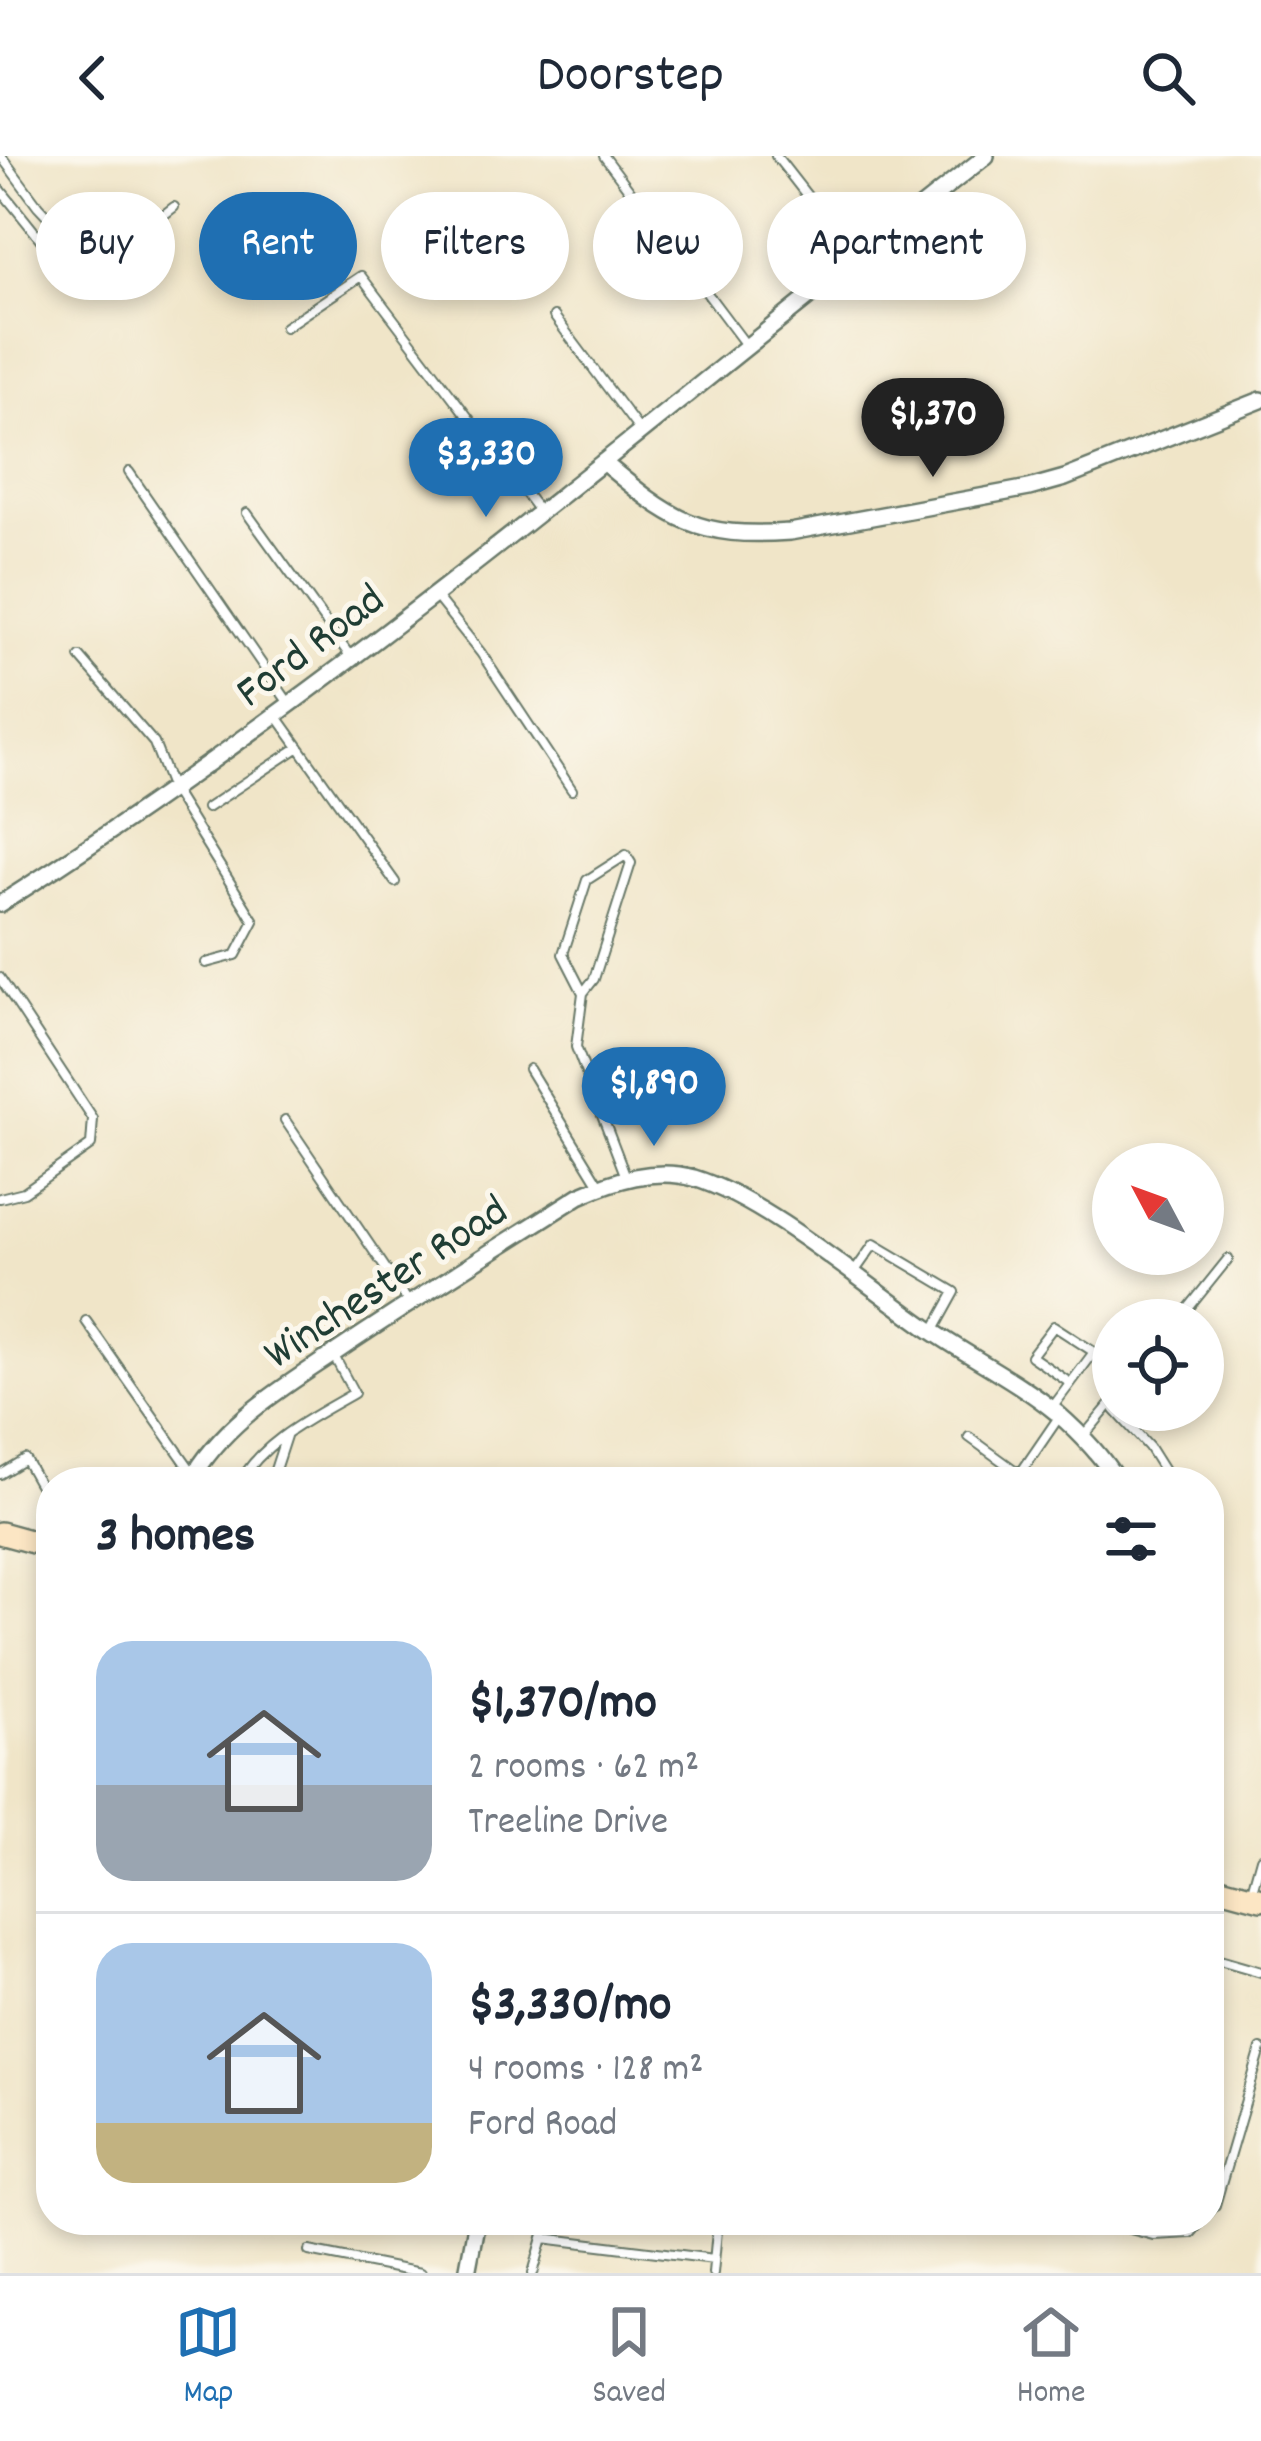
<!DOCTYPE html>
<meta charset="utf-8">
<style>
:root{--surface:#fff;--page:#f2f2f3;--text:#1f2937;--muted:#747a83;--line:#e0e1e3;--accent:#1f6fb2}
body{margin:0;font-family:Dekko,sans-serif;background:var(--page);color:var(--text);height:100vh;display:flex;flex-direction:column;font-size:45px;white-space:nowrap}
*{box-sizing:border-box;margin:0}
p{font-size:39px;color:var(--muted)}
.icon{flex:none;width:66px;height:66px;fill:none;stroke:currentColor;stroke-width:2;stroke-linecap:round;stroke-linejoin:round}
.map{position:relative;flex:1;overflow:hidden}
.side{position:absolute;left:36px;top:1311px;width:1188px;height:768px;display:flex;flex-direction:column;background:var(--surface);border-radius:48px;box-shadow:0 6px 18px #0003}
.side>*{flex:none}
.banner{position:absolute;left:36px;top:36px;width:1191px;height:108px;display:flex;gap:24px}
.needle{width:78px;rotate:311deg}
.tools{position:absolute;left:1092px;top:987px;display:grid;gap:24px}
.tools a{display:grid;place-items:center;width:132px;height:132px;border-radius:50%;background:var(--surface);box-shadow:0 6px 18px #0003;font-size:60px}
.price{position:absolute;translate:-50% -102px;padding:0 27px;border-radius:42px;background:var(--accent);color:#fff;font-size:39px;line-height:78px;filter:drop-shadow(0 3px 6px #0008)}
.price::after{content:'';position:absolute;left:50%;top:72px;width:36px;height:27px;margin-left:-18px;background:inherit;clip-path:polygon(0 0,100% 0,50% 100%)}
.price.on{background:#222;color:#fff}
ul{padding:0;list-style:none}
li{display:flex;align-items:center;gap:36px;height:300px;padding:0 60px}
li+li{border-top:3px solid var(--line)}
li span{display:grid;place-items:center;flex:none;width:336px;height:240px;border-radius:36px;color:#555}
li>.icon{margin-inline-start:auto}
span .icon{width:144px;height:144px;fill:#fffc;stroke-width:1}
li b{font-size:51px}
h2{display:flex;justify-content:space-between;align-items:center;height:144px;padding:0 60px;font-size:51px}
.pill{padding:0 42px;border-radius:54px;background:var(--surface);box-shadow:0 6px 18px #0003;font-size:42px;line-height:108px}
.pill.on{background:var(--accent);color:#fff}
header{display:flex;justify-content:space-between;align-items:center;height:156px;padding:0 60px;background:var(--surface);font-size:54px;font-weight:600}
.tabs{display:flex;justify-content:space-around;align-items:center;height:168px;border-top:3px solid var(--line);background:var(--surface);font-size:33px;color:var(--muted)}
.tabs a{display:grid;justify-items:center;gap:6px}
.tabs .on{color:var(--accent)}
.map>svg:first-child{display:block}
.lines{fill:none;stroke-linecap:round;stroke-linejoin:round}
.lane-casing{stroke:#687868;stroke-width:12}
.street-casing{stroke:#687868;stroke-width:20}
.secondary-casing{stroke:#687868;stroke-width:26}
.lane{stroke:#fff;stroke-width:8}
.street{stroke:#fff;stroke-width:15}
.secondary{stroke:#fce6c4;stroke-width:21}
.labels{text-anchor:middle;stroke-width:10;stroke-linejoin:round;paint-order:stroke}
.street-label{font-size:45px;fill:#1f3d34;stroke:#fbf7ec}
</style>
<header><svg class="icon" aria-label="back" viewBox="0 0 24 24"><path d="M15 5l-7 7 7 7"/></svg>Doorstep<svg class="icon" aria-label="search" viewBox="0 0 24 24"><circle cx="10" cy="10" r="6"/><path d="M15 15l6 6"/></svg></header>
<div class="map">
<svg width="1261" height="2117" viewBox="0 0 1261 2117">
<rect width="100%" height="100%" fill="#fbf7ec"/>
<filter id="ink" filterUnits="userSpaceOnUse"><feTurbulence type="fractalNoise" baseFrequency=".00833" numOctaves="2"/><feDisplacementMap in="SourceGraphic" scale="24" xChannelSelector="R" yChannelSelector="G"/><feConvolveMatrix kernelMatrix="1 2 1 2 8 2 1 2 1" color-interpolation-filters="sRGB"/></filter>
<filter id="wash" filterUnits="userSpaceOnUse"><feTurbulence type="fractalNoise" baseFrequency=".004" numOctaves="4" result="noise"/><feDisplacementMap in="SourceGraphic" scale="48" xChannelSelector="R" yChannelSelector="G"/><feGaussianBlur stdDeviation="2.7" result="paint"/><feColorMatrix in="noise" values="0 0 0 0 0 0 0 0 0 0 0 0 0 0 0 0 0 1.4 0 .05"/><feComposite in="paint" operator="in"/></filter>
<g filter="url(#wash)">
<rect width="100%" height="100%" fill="#f0e5c8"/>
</g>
<g filter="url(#ink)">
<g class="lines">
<!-- lane casing -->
<g class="lane-casing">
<path id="lane" d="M1,0L38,50L83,98L93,102L119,93L174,51
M604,0L746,189
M776,0L855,101
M0,33L54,100
M554,160L640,275
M285,171L361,120L539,355
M129,316L288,546
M247,357L350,500
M434,438L481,497L572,634
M80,501L154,587L172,633L254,765L236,799L206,807
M276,559L395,726
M207,652L299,591
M0,822L93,963L91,989L24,1036L0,1042
M583,837L563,798L587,724L626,699L631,707L594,823L583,837L576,891L626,1021
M529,913L600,1029
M285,964L409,1147
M855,1115L874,1088L955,1136L934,1174
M1179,1164L1228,1103
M86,1165L193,1317
M1052,1252L1094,1196L1054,1170L1031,1200L1070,1227
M1115,1254L1149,1291L1171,1326
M969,1281L1020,1318L1059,1261
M1083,1281L1113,1245
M0,1318L25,1303L51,1349
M240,1326C264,1284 313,1261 354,1237L334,1200
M271,1326L286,1280
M1251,1738L1261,1702
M1209,1801L1261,1816
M1209,2056L1215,2049L1261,1893
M1096,2064L1153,2079L1191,2077L1202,2064
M543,2082L714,2103
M309,2095L420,2117
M533,2117L548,2064
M713,2117L718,2064"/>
</g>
<!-- street casing -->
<g class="street-casing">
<path id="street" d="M603,306C672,364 697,383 790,376L1029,332L1065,322L1261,244
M0,748C348,527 662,254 986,0
M190,1326C224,1265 283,1232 339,1194C418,1141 499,1091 579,1040C615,1024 654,1011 694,1022C766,1044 863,1127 926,1171C969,1201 1017,1224 1057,1257C1080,1277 1102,1300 1118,1326
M467,2117L477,2064"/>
</g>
<!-- secondary casing -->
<g class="secondary-casing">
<path id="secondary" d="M0,1377L51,1391
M1209,1729L1261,1743"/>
</g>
<!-- lane -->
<use href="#lane" class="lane"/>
<!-- street -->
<use href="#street" class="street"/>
<!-- secondary -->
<use href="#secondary" class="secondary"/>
</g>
</g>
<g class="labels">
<!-- street labels -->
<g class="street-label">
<text transform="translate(308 487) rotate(-37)" y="16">Ford Road</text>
<text transform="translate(384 1123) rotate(-33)" y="16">Winchester Road</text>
</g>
</g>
</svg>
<div class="tools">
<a><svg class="needle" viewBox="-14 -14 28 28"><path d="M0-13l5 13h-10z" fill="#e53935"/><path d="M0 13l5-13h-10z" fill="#747a83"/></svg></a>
<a><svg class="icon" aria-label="locate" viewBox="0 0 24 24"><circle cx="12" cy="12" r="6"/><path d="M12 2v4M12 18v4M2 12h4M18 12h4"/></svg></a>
</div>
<b class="price on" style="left:933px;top:324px">$1,370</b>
<b class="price" style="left:486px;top:364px">$3,330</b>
<b class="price" style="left:654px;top:993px">$1,890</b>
<div class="banner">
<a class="pill">Buy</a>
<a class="pill on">Rent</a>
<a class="pill">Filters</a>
<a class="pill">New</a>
<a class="pill">Apartment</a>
</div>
<section class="side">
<h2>3 homes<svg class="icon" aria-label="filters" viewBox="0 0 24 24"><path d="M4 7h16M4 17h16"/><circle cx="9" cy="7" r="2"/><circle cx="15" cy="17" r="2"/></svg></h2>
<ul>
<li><span style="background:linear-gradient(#a9c7e8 60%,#9aa5b1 0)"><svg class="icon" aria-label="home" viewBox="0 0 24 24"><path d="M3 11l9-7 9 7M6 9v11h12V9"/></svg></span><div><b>$1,370/mo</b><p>2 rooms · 62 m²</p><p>Treeline Drive</p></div></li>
<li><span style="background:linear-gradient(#a9c7e8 75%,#c2b280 0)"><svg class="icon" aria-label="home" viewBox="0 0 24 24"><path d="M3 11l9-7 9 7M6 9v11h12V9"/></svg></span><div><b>$3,330/mo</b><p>4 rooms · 128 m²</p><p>Ford Road</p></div></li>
</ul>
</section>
</div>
<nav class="tabs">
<a class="on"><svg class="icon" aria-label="map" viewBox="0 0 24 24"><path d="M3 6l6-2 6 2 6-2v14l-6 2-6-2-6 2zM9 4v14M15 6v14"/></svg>Map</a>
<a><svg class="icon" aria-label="saved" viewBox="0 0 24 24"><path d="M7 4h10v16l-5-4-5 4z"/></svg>Saved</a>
<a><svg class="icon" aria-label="home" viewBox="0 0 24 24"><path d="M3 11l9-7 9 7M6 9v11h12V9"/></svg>Home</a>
</nav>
